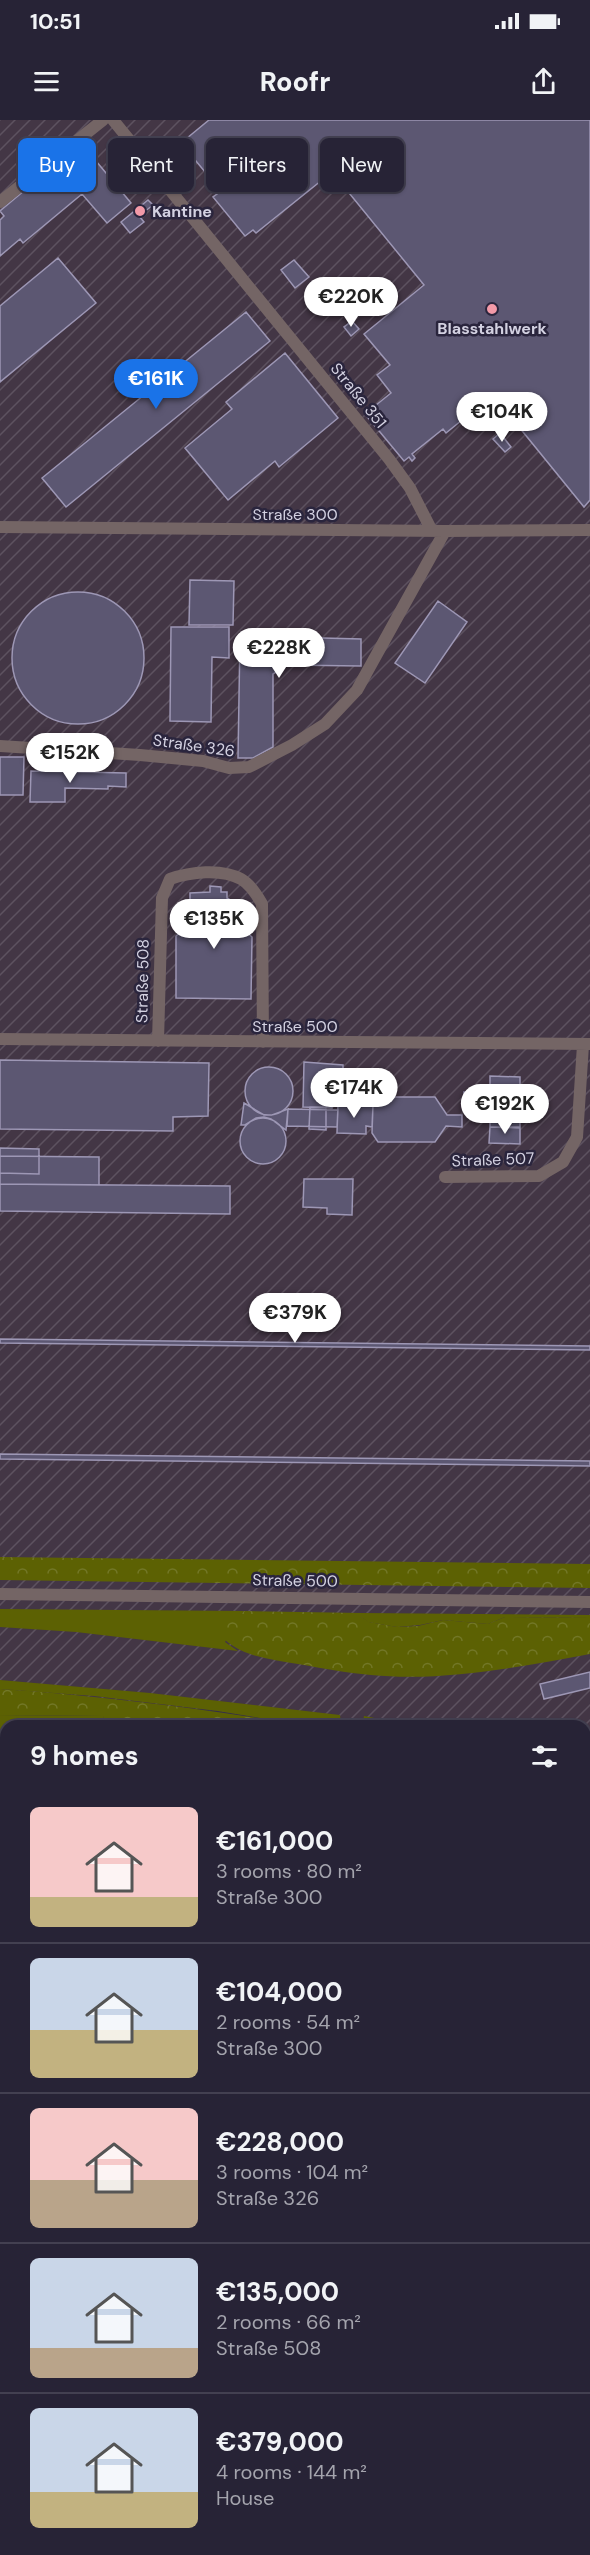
<!DOCTYPE html>
<meta charset="utf-8">
<style>
:root{--surface:#272336;--page:#332f42;--text:#f1f3f6;--muted:#a4a4ad;--line:#434051;--accent:#1a73e8}
body{margin:0;font-family:"DM Sans",sans-serif;background:var(--page);color:var(--text);height:100vh;display:flex;flex-direction:column;font-size:22px;white-space:nowrap}
*{box-sizing:border-box;margin:0}
p{font-size:20px;color:var(--muted)}
.icon{flex:none;width:33px;height:33px;fill:none;stroke:currentColor;stroke-width:2;stroke-linecap:round;stroke-linejoin:round}
.map{position:relative;flex:1;overflow:hidden}
.drawer{position:absolute;left:0px;top:1600px;width:591px;height:836px;display:flex;flex-direction:column;background:var(--surface);border-radius:18px 18px 0 0;box-shadow:0 2px 4px #0004,0 0 0 2px var(--line)}
.drawer>*{flex:none}
.guide{position:absolute;left:18px;top:18px;width:555px;height:54px;display:flex;gap:12px}
.price{position:absolute;translate:-50% -51px;padding:0 14px;border-radius:21px;background:#fff;color:#222;font-size:20px;line-height:39px;filter:drop-shadow(0 2px 3px #0008)}
.price::after{content:'';position:absolute;left:50%;top:36px;width:18px;height:14px;margin-left:-9px;background:inherit;clip-path:polygon(0 0,100% 0,50% 100%)}
.price.selected{background:var(--accent);color:#fff}
ul{padding:0;list-style:none}
li{display:flex;align-items:center;gap:18px;height:150px;padding:0 30px}
li+li{border-top:2px solid var(--line)}
li span{display:grid;place-items:center;flex:none;width:168px;height:120px;border-radius:9px;color:#555}
li>.icon{margin-inline-start:auto}
span .icon{width:72px;height:72px;fill:#fffc;stroke-width:1}
li b{font-size:26px}
h2{display:flex;justify-content:space-between;align-items:center;height:72px;padding:0 30px;font-size:26px}
.tag{padding:0 21px;border-radius:9px;background:var(--surface);box-shadow:0 2px 4px #0004,0 0 0 2px var(--line);font-size:21px;line-height:54px}
.tag.selected{background:var(--accent);color:#fff}
.status{display:flex;justify-content:space-between;align-items:center;height:42px;padding:0 30px;background:var(--surface);direction:ltr}
.status svg{height:16px;fill:currentColor}
header{display:flex;justify-content:space-between;align-items:center;height:78px;padding:0 30px;background:var(--surface);font-size:27px;font-weight:800}
.map>svg:first-child{display:block}
.industrial{fill:url(#industrial-furrows)}
.grass{fill:#5c6103}
.forest{fill:url(#forest-crowns)}
.water{fill:#186465;stroke:#50858a;stroke-width:1.5}
.building{fill:#5c5772;stroke:#9d97b5;stroke-width:1.5}
.lines{fill:none;stroke-linecap:round;stroke-linejoin:round}
.street{stroke:#746565;stroke-width:12}
.poi-dot{fill:#f39aa8;stroke:#2a253d;stroke-width:2}
.labels{text-anchor:middle;stroke-width:5;stroke-linejoin:round;paint-order:stroke}
.poi-label{font-size:16px;font-weight:bold;fill:#d3d1e1;stroke:#2a253d;text-anchor:start}
.street-label{font-size:16px;fill:#d3d1e1;stroke:#2a253d}
</style>
<div class="status"><b>10:51</b><svg viewBox="0 0 49 12"><path d="M0 12V9h3v3zM5 12V6h3v6zM10 12V3h3v9zM15 12V0h3v12zM26 1h20v11H26zM47 4h2v5h-2z"/></svg></div>
<header><svg class="icon" aria-label="menu" viewBox="0 0 24 24"><path d="M4 6h16M4 12h16M4 18h16"/></svg>Roofr<svg class="icon" aria-label="share" viewBox="0 0 24 24"><path d="M12 15V3M7 8l5-5 5 5M5 13v7h14v-7"/></svg></header>
<div class="map">
<svg width="590" height="2435" viewBox="0 0 590 2435">
<defs>
<pattern id="industrial-furrows" width="10" height="10" patternUnits="userSpaceOnUse" patternTransform="scale(1.5)"><rect width="10" height="10" fill="#433645"/><path d="M-1 1l2-2M0 10L10 0M9 11l2-2" fill="none" stroke="#5d5260"/></pattern>
<pattern id="forest-crowns" width="20" height="18" patternUnits="userSpaceOnUse" patternTransform="scale(1.5)"><rect width="20" height="18" fill="#5c6103"/><path d="M2 6a3 3 0 1 1 6 0M12 15a3 3 0 1 1 6 0" fill="none" stroke="#727727"/></pattern>
</defs>
<rect width="100%" height="100%" fill="#342f48"/>
<!-- industrial -->
<path class="industrial" d="M0,0H590V1657L585,1656V1606H308L218,1591L0,1569Z"/>
<!-- grass -->
<path class="grass" d="M0,1489L244,1491L225,1522L238,1531L76,1512L0,1507Z
M361,1493L590,1495V1498L505,1497L488,1504L443,1500L420,1505L397,1507L368,1502L361,1497Z
M0,1560L150,1573L340,1595L341,1604L357,1606H308L218,1591L94,1576L0,1569Z
M0,1595L104,1596L103,1606H6V1651L0,1650Z
M364,1596L395,1602L394,1606H362Z
M0,1662L6,1663V1869L0,1875Z
M585,1760L590,1761V2040L585,2036Z"/>
<!-- forest -->
<path class="forest" d="M0,1437L590,1444V1468L0,1460Z
M244,1491L361,1493V1497L369,1502L397,1507L418,1506L443,1500L488,1504L505,1497L590,1498V1534C519,1547 443,1562 371,1555C346,1553 322,1548 298,1544C267,1539 235,1536 216,1510L219,1501L236,1502Z
M0,1569C103,1576 206,1589 308,1606H103L104,1596L0,1595Z
M585,1656L590,1657V1706L585,1705Z"/>
<!-- water -->
<path class="water" d="M5,1869L6,2430H585V2036L590,2040V2435H0V1875Z"/>
<!-- building -->
<path class="building" d="M209,0H590V380L584,387L493,275L446,313L443,309L412,334L415,338L412,341L409,337L404,341L365,294L391,273L377,255L390,245L364,214L424,165L332,52L256,113L253,110L245,116L213,77L221,71L181,23Z
M81,23L131,83L107,103L82,74L23,123L20,119L0,136V100L4,96L0,91Z
M148,80L153,85L139,96L144,102L130,113L121,102Z
M58,138L96,183L0,262V186Z
M294,140L309,157L295,168L281,150Z
M246,192L270,221L66,387L42,358Z
M352,201L359,209L351,216L344,207Z
M285,233L338,298L279,347L275,341L228,380L185,328L232,289L226,282Z
M500,313L511,327L505,332L493,319Z
M190,460L234,461L233,505H189Z
M12 538a66 66 0 1 1 132 0a66 66 0 1 1-132 0Z
M438,481L467,502L425,563L395,543Z
M171,507H229V538L212,537L211,602L170,601Z
M240,516L361,519V546L287,545L273,554V627L253,638H238Z
M0,637H24L23,675H0Z
M31,651L126,653V667L108,666V669L65,668V682H30Z
M210,766L221,767V772H227V778L241,787L239,805L252,817L251,879L176,878V816L189,805L190,785L195,781H190V773L210,772Z
M0,940L209,943L208,996L173,997V1011L0,1009Z
M304,942L343,945V966H333L332,988L303,987Z
M245 971a24 24 0 1 1 48 0a24 24 0 1 1-48 0Z
M490,956L520,957V1008L490,1007Z
M464,972L474,973V983H464Z
M379,977H435L447,995H462V1007L446,1006L435,1022H378L372,1013L373,985Z
M244,983L264,995H272L288,989L286,1010L271,999L264,997L256,998L245,1005H241Z
M338,984L373,985L372,1007L366,1006V1014L337,1013Z
M310,987H326V1010L309,1009Z
M288,989L338,990L337,1007L287,1006Z
M240 1021a23 23 0 1 1 46 0a23 23 0 1 1-46 0Z
M490,1007H520V1024L489,1023Z
M0,1028L39,1029V1054L0,1053Z
M0,1036L99,1037V1065L0,1064Z
M304,1059H353L352,1095L327,1094V1088L303,1087Z
M0,1064L230,1066V1094L0,1091Z
M0,1219L590,1226V1230L0,1223Z
M0,1334L590,1341V1346L0,1339Z
M590,1552V1568L544,1579L540,1564Z"/>
<g class="lines">
<!-- street -->
<path class="street" d="M113,0L389,339L410,368L432,411
M0,82L103,0
M0,407L445,411L590,410
M0,626L140,635L203,641L229,648L249,647L292,625L325,604L357,570L445,411
M0,919L590,924
M158,921L162,778L170,759C190,752 221,748 241,759C250,764 257,775 262,784L263,922
M445,1057L539,1056L563,1042L577,1017L583,925
M0,1474L590,1482"/>
</g>
<!-- markers -->
<g class="poi-dot">
<circle cx="140" cy="91" r="6"/>
<circle cx="492" cy="189" r="6"/>
</g>
<g class="labels">
<!-- poi labels -->
<g class="poi-label">
<text x="152" y="97">Kantine</text>
<text x="492" y="214" text-anchor="middle">Blasstahlwerk</text>
</g>
<!-- street labels -->
<g class="street-label">
<text transform="translate(359 275) rotate(51)" y="6">Straße 351</text>
<text x="295" y="400">Straße 300</text>
<text transform="translate(194 625) rotate(8)" y="6">Straße 326</text>
<text transform="translate(142 861) rotate(-89)" y="6">Straße 508</text>
<text x="295" y="912">Straße 500</text>
<text transform="translate(493 1039) rotate(-2)" y="6">Straße 507</text>
<text transform="translate(295 1460) rotate(1)" y="6">Straße 500</text>
</g>
</g>
</svg>
<b class="price" style="left:351px;top:208px">€220K</b>
<b class="price selected" style="left:156px;top:290px">€161K</b>
<b class="price" style="left:502px;top:323px">€104K</b>
<b class="price" style="left:279px;top:559px">€228K</b>
<b class="price" style="left:70px;top:664px">€152K</b>
<b class="price" style="left:214px;top:830px">€135K</b>
<b class="price" style="left:354px;top:999px">€174K</b>
<b class="price" style="left:505px;top:1015px">€192K</b>
<b class="price" style="left:295px;top:1224px">€379K</b>
<div class="guide">
<a class="tag selected">Buy</a>
<a class="tag">Rent</a>
<a class="tag">Filters</a>
<a class="tag">New</a>
</div>
<section class="drawer">
<h2>9 homes<svg class="icon" aria-label="filters" viewBox="0 0 24 24"><path d="M4 7h16M4 17h16"/><circle cx="9" cy="7" r="2"/><circle cx="15" cy="17" r="2"/></svg></h2>
<ul>
<li><span style="background:linear-gradient(#f6c9c9 75%,#c2b280 0)"><svg class="icon" aria-label="home" viewBox="0 0 24 24"><path d="M3 11l9-7 9 7M6 9v11h12V9"/></svg></span><div><b>€161,000</b><p>3 rooms · 80 m²</p><p>Straße 300</p></div></li>
<li><span style="background:linear-gradient(#c9d6e8 60%,#c2b280 0)"><svg class="icon" aria-label="home" viewBox="0 0 24 24"><path d="M3 11l9-7 9 7M6 9v11h12V9"/></svg></span><div><b>€104,000</b><p>2 rooms · 54 m²</p><p>Straße 300</p></div></li>
<li><span style="background:linear-gradient(#f6c9c9 60%,#b9a48a 0)"><svg class="icon" aria-label="home" viewBox="0 0 24 24"><path d="M3 11l9-7 9 7M6 9v11h12V9"/></svg></span><div><b>€228,000</b><p>3 rooms · 104 m²</p><p>Straße 326</p></div></li>
<li><span style="background:linear-gradient(#c9d6e8 75%,#b9a48a 0)"><svg class="icon" aria-label="home" viewBox="0 0 24 24"><path d="M3 11l9-7 9 7M6 9v11h12V9"/></svg></span><div><b>€135,000</b><p>2 rooms · 66 m²</p><p>Straße 508</p></div></li>
<li><span style="background:linear-gradient(#c9d6e8 70%,#c2b280 0)"><svg class="icon" aria-label="home" viewBox="0 0 24 24"><path d="M3 11l9-7 9 7M6 9v11h12V9"/></svg></span><div><b>€379,000</b><p>4 rooms · 144 m²</p><p>House</p></div></li>
</ul>
</section>
</div>
